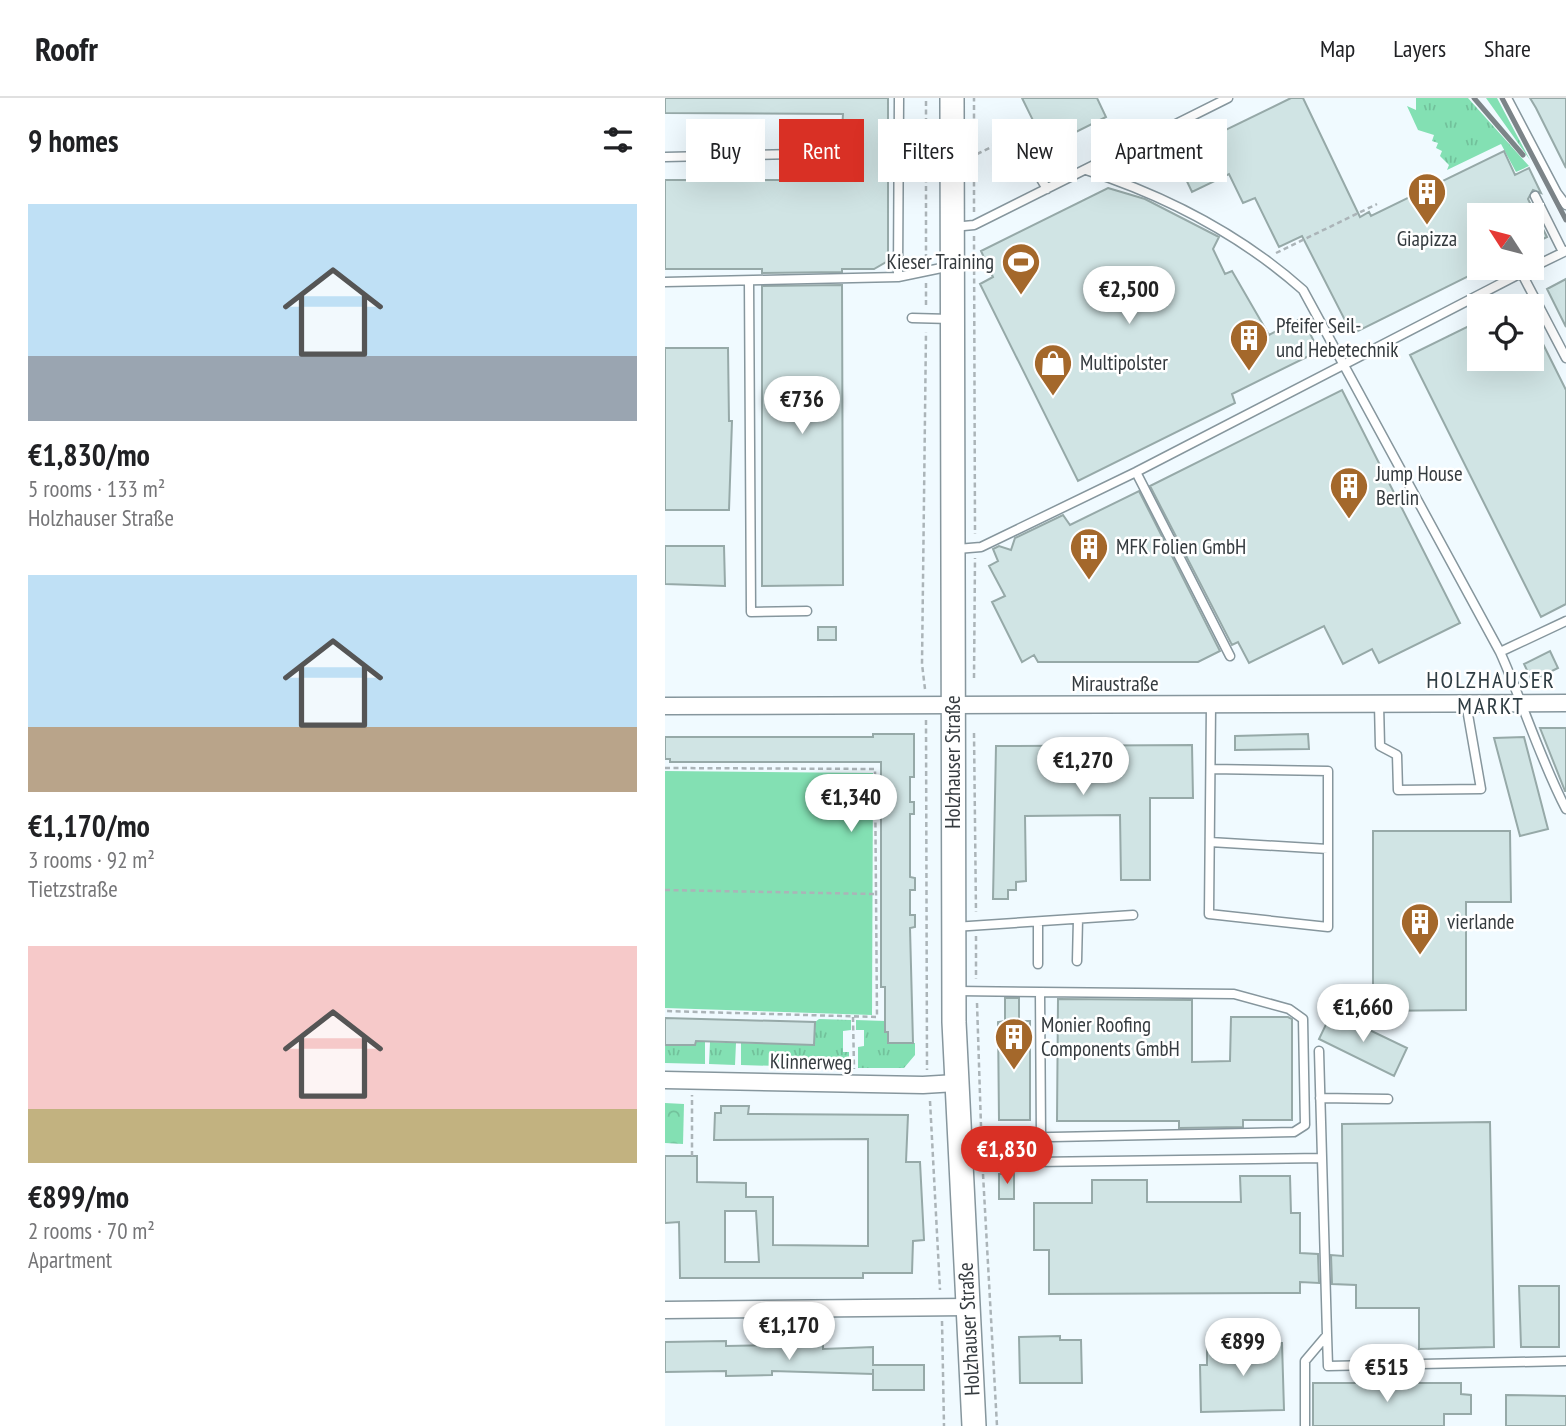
<!DOCTYPE html>
<meta charset="utf-8">
<style>
:root{--surface:#fff;--page:#f6f6f6;--text:#202124;--muted:#757577;--line:#e0e0e0;--accent:#d93025}
body{margin:0;font-family:"PT Sans Narrow",sans-serif;background:var(--page);color:var(--text);height:100vh;display:flex;flex-direction:column;font-size:26px;white-space:nowrap}
*{box-sizing:border-box;margin:0}
p{font-size:23px;color:var(--muted)}
.icon{flex:none;width:38px;height:38px;fill:none;stroke:currentColor;stroke-width:2;stroke-linecap:round;stroke-linejoin:round}
.map{position:relative;flex:1;overflow:hidden}
.drawer{display:flex;flex-direction:column;background:var(--surface);width:665px}
.drawer>*{flex:none}
.banner{position:absolute;left:21px;top:21px;width:665px;height:63px;display:flex;gap:14px}
.needle{width:46px;rotate:306deg}
.controls{position:absolute;left:802px;top:105px;display:grid;gap:14px}
.controls a{display:grid;place-items:center;width:77px;height:77px;border-radius:0px;background:var(--surface);box-shadow:0 7px 28px #0002;font-size:35px}
.price{position:absolute;translate:-50% -60px;padding:0 16px;border-radius:24px;background:#fff;color:#222;font-size:23px;line-height:46px;filter:drop-shadow(0 2px 4px #0008)}
.price::after{content:'';position:absolute;left:50%;top:42px;width:21px;height:16px;margin-left:-10px;background:inherit;clip-path:polygon(0 0,100% 0,50% 100%)}
.price.on{background:var(--accent);color:#fff}
ul{padding:0;list-style:none}
li{display:grid;align-content:center;gap:14px;height:371px;padding:0 28px}
li span{display:grid;place-items:center;height:217px;border-radius:0px;color:#555}
li>.icon{margin-inline-start:auto}
span .icon{width:126px;height:126px;fill:#fffc;stroke-width:1}
li b{font-size:30px}
h2{display:flex;justify-content:space-between;align-items:center;height:84px;padding:0 28px;font-size:30px}
.chip{padding:0 24px;border-radius:0px;background:var(--surface);box-shadow:0 7px 28px #0002;font-size:24px;line-height:63px}
.chip.on{background:var(--accent);color:#fff}
header{display:flex;align-items:center;gap:42px;box-sizing:border-box;height:98px;padding:0 35px;background:var(--surface);border-bottom:2px solid var(--line)}
header strong{font-size:33px}
nav{display:flex;gap:38px;margin-inline-start:auto;font-size:24px}
main{display:flex;flex:1;min-height:0}
.map>svg:first-child{display:block}
.grass{fill:url(#grass-tufts)}
.park{fill:url(#park-crowns)}
.garden{fill:#83e0b3}
.building{fill:#d0e4e4;stroke:#96a9a8;stroke-width:2;fill-rule:evenodd}
.lines{fill:none;stroke-linecap:round;stroke-linejoin:round}
.service-casing{stroke:#86969d;stroke-width:11}
.minor-casing{stroke:#86969d;stroke-width:19}
.secondary-casing{stroke:#86969d;stroke-width:26}
.path{stroke:#abb4b8;stroke-width:2.5;stroke-dasharray:5 3.5;stroke-linecap:butt}
.service{stroke:#fff;stroke-width:8}
.minor{stroke:#fff;stroke-width:16}
.secondary{stroke:#fff;stroke-width:23}
.rail{stroke:#7c8488;stroke-width:5}
.labels{text-anchor:middle;stroke-width:5;stroke-linejoin:round;paint-order:stroke}
.poi-label{font-size:21px;fill:#353b3f;stroke:#fff;text-anchor:start}
.street-label{font-size:21px;fill:#353b3f;stroke:#fff}
.neighbourhood-label{font-size:23px;letter-spacing:2px;fill:#2f3d43;stroke:#fff}
</style>
<header>
<strong>Roofr</strong>
<nav><a>Map</a><a>Layers</a><a>Share</a></nav>
</header>
<main>
<section class="drawer">
<h2>9 homes<svg class="icon" aria-label="filters" viewBox="0 0 24 24"><path d="M4 7h16M4 17h16"/><circle cx="9" cy="7" r="2"/><circle cx="15" cy="17" r="2"/></svg></h2>
<ul>
<li><span style="background:linear-gradient(#bfe0f5 70%,#9aa5b1 0)"><svg class="icon" aria-label="home" viewBox="0 0 24 24"><path d="M3 11l9-7 9 7M6 9v11h12V9"/></svg></span><div><b>€1,830/mo</b><p>5 rooms · 133 m²</p><p>Holzhauser Straße</p></div></li>
<li><span style="background:linear-gradient(#bfe0f5 70%,#b9a48a 0)"><svg class="icon" aria-label="home" viewBox="0 0 24 24"><path d="M3 11l9-7 9 7M6 9v11h12V9"/></svg></span><div><b>€1,170/mo</b><p>3 rooms · 92 m²</p><p>Tietzstraße</p></div></li>
<li><span style="background:linear-gradient(#f6c9c9 75%,#c2b280 0)"><svg class="icon" aria-label="home" viewBox="0 0 24 24"><path d="M3 11l9-7 9 7M6 9v11h12V9"/></svg></span><div><b>€899/mo</b><p>2 rooms · 70 m²</p><p>Apartment</p></div></li>
</ul>
</section>
<div class="map">
<svg width="901" height="1328" viewBox="0 0 901 1328">
<defs>
<pattern id="grass-tufts" width="24" height="20" patternUnits="userSpaceOnUse" patternTransform="scale(1.75)"><rect width="24" height="20" fill="#83e0b3"/><path d="M3 7l-1-3M5 7V3M7 7l1-3M15 17l-1-3M17 17v-4M19 17l1-3" fill="none" stroke="#72c19b"/></pattern>
<pattern id="park-crowns" width="20" height="18" patternUnits="userSpaceOnUse" patternTransform="scale(1.75)"><rect width="20" height="18" fill="#83e0b3"/><path d="M2 6a3 3 0 1 1 6 0M12 15a3 3 0 1 1 6 0" fill="none" stroke="#72c19b"/></pattern>
</defs>
<rect width="100%" height="100%" fill="#f0faff"/>
<!-- grass -->
<path class="grass" d="M751,0H803L864,68L851,74L836,46L782,72L784,67L775,58L777,53L771,50L773,45L767,43L769,37L753,32L742,8L751,12Z
M821,0H832L865,62Z
M154,921L186,922V932L178,933V954H184V970L76,967V945L148,947L150,924Z
M191,922L220,923L224,945H250V957L239,970H193V949L199,948V932H191Z
M31,943L40,944V966L0,965V947H30Z
M45,944L71,945L70,967L44,966Z"/>
<!-- park -->
<path class="park" d="M0,1005L19,1006L18,1046L0,1045Z"/>
<!-- garden -->
<path class="garden" d="M0,673L208,675L207,917L0,910Z"/>
<!-- building -->
<path class="building" d="M0,0H223V32L216,39L223,46V156L221,164L209,171H177V174L97,175V171H0V82H177V76L184,69L177,62V47L183,39L177,33L178,16L0,15Z
M357,0H432L441,19L381,49Z
M626,0H638L695,119L704,114L706,118L839,53L850,77L864,70L876,95L868,92L863,101L882,139L866,147V117H814V173L687,236L637,138L614,149L590,100L578,105L564,76L527,94L507,52L530,41L532,46Z
M865,0H901V70L871,10Z
M443,90L480,101L554,139L548,151L560,176L567,173L604,237L637,220L654,253L567,296L570,305L413,383L315,186L328,179L316,153Z
M901,181V229L882,191Z
M177,187L178,487L97,488V188Z
M866,222L901,292V506L876,519L745,257L814,223V261H866Z
M0,250H63L64,323H67L64,412H0Z
M677,292L795,525L714,565L707,551L678,566L659,528L584,565L573,544L567,547L485,388Z
M474,393L555,553L533,564H373L369,557L357,564L327,504L340,498L324,468L333,463L328,451L334,448L346,452L350,440L398,417L405,427Z
M0,448H59L60,488L0,486Z
M153,529H171V542H153Z
M885,553L893,570L867,583L859,566Z
M875,630H901V693H900Z
M208,636H249V679H245V704H249V716H245V779L250,780V792H245V817H250V829L245,830L248,945H223V934H220V889H216V664H5V661H0V639H208Z
M643,636L644,651L570,652V638Z
M859,639L883,731L855,738L829,640Z
M527,647L528,700H485V782H456L455,717L360,718L361,783L351,784V792H343V801H328L331,648Z
M708,733H845L846,804H801V912L708,913Z
M340,900H354V923H365V1022H334L333,924L340,923Z
M393,901L527,902V964L565,963L566,919H623L627,921V1022H578V1029L514,1030V1023H392Z
M667,914L742,950L729,978L654,941Z
M0,920L150,924L149,947L31,943L30,947H0Z
M56,1008H84L83,1016L243,1017L241,1064H255L259,1142L248,1143L247,1175H198V1180H15L14,1124L0,1125V1058H32V1084L81,1085V1099H108V1147L203,1148V1041L49,1042L50,1015H56ZM60,1113H91L94,1164H60Z
M825,1024L829,1249L754,1251V1210H691V1187L667,1186L666,1157L678,1158L677,1026Z
M334,1076H349V1101H334Z
M575,1078H625L626,1115H635V1155L653,1156L654,1185L635,1184V1195L384,1196V1152H369V1105H427V1082H482V1104H576Z
M854,1188H894V1249H856Z
M395,1238V1242H416L417,1285H355L354,1239Z
M61,1243V1248L158,1246V1251L208,1249V1267H259V1292H208V1271V1276L107,1273V1277L61,1278V1273L0,1274V1244Z
M617,1245L619,1312L536,1314L535,1267H542V1247Z
M648,1285H796V1296L806,1297V1316H779V1328H648Z
M841,1297L901,1298V1328H841Z"/>
<g class="lines">
<!-- service casing -->
<g class="service-casing">
<path id="service" d="M842,0L892,95L901,107
M223,39L234,38
M130,56C137,35 159,40 177,40
M130,56L138,67L177,69
M0,59L130,56
M421,72C501,98 575,136 638,192L835,554C858,605 875,661 901,711
M373,76L382,91
M870,98L898,154
M288,129L309,127L563,0
M866,170L901,153
M856,174L901,260
M233,179L234,0
M84,183L86,514L142,513
M0,184L233,179L286,168
M247,220L286,221
M471,374L565,558
M292,451L316,449L471,374L866,170
M835,554L901,523
M714,606L715,648L732,657L733,692L816,691L801,605
M546,671L663,673V829L544,816L546,607
M545,744L663,751
M289,829L468,817
M412,863L413,821
M373,866V824
M292,893L569,896L624,911L638,921L640,1027L629,1034L297,1041
M375,894L376,1040
M655,1000L723,1001
M300,1065L657,1060
M662,1237L663,1268L901,1263
M640,1328V1263L662,1237L654,953"/>
</g>
<!-- minor casing -->
<g class="minor-casing">
<path id="minor" d="M0,608L901,605
M0,982L258,987L291,985
M0,1212L303,1209"/>
</g>
<!-- secondary casing -->
<g class="secondary-casing">
<path id="secondary" d="M287,0L289,924L309,1328"/>
</g>
<!-- path -->
<path class="path" d="M312,56L371,28
M309,114V0
M309,138L310,436
M611,155L712,106
M261,161V0
M261,185V210
M309,580L310,460
M260,591L257,566L261,234
M261,622L262,972
M309,635L311,814
M0,670L210,671L212,919L0,913
M0,792L210,796
M311,838V881
M312,905L316,1028
M188,919L189,971
M265,1003L275,1192
M27,1058V997
M318,1076L332,1328
M277,1223L279,1328"/>
<!-- service -->
<use href="#service" class="service"/>
<!-- minor -->
<use href="#minor" class="minor"/>
<!-- secondary -->
<use href="#secondary" class="secondary"/>
<!-- rail -->
<path class="rail" d="M809,0L858,57
M837,0L901,122"/>
</g>
<!-- icons -->
<defs>
<g id="building-pin" transform="scale(2.0125)"><path d="M0 17L-7.5 6A9.5 9.5 0 1 1 7.5 6Z" fill="#a4682b" stroke="#fff"/><path d="M-4-6H4V6H1V3H-1V6H-4ZM-2.5-4.3h1.7v1.8h-1.7ZM.8-4.3h1.7v1.8H.8ZM-2.5-1h1.7V.8h-1.7ZM.8-1h1.7V.8H.8Z" fill="#fff"/></g>
<g id="stadium-pin" transform="scale(2.0125)"><path d="M0 17L-7.5 6A9.5 9.5 0 1 1 7.5 6Z" fill="#a4682b" stroke="#fff"/><path d="M0-5a6.5 5 0 1 0 0 10a6.5 5 0 1 0 0-10ZM-3.5-1.8h7v3.6h-7Z" fill="#fff"/></g>
<g id="shop-pin" transform="scale(2.0125)"><path d="M0 17L-7.5 6A9.5 9.5 0 1 1 7.5 6Z" fill="#a4682b" stroke="#fff"/><path d="M-5-2.5h2.3a2.7 3.5 0 0 1 5.4 0H5L5.5 6h-11ZM-1.5-2.5h3a1.5 2.3 0 0 0-3 0Z" fill="#fff"/></g>
</defs>
<g fill-rule="evenodd">
<use href="#building-pin" x="762" y="94"/>
<use href="#stadium-pin" x="356" y="164"/>
<use href="#building-pin" x="584" y="240"/>
<use href="#shop-pin" x="388" y="265"/>
<use href="#building-pin" x="684" y="388"/>
<use href="#building-pin" x="424" y="449"/>
<use href="#building-pin" x="755" y="824"/>
<use href="#building-pin" x="349" y="939"/>
</g>
<g class="labels">
<!-- poi labels -->
<g class="poi-label">
<text x="762" y="148" text-anchor="middle">Giapizza</text>
<text x="329" y="171" text-anchor="end">Kieser Training</text>
<text x="611" y="235">Pfeifer Seil-<tspan x="611" dy="24">und Hebetechnik</tspan></text>
<text x="415" y="272">Multipolster</text>
<text x="711" y="383">Jump House<tspan x="711" dy="24">Berlin</tspan></text>
<text x="451" y="456">MFK Folien GmbH</text>
<text x="782" y="831">vierlande</text>
<text x="376" y="934">Monier Roofing<tspan x="376" dy="24">Components GmbH</tspan></text>
</g>
<!-- street labels -->
<g class="street-label">
<text x="450" y="593">Miraustraße</text>
<text transform="translate(288 664) rotate(-90)" y="7">Holzhauser Straße</text>
<text transform="translate(146 964) rotate(1)" y="7">Klinnerweg</text>
<text transform="translate(304 1231) rotate(-93)" y="7">Holzhauser Straße</text>
</g>
<!-- neighbourhood labels -->
<g class="neighbourhood-label">
<text x="826" y="590">HOLZHAUSER<tspan x="826" dy="26">MARKT</tspan></text>
</g>
</g>
</svg>
<div class="controls">
<a><svg class="needle" viewBox="-14 -14 28 28"><path d="M0-13l5 13h-10z" fill="#e53935"/><path d="M0 13l5-13h-10z" fill="#757577"/></svg></a>
<a><svg class="icon" aria-label="locate" viewBox="0 0 24 24"><circle cx="12" cy="12" r="6"/><path d="M12 2v4M12 18v4M2 12h4M18 12h4"/></svg></a>
</div>
<b class="price" style="left:464px;top:228px">€2,500</b>
<b class="price" style="left:137px;top:338px">€736</b>
<b class="price" style="left:418px;top:699px">€1,270</b>
<b class="price" style="left:186px;top:736px">€1,340</b>
<b class="price" style="left:698px;top:946px">€1,660</b>
<b class="price on" style="left:342px;top:1088px">€1,830</b>
<b class="price" style="left:124px;top:1264px">€1,170</b>
<b class="price" style="left:578px;top:1280px">€899</b>
<b class="price" style="left:722px;top:1306px">€515</b>
<div class="banner">
<a class="chip">Buy</a>
<a class="chip on">Rent</a>
<a class="chip">Filters</a>
<a class="chip">New</a>
<a class="chip">Apartment</a>
</div>
</div>
</main>
